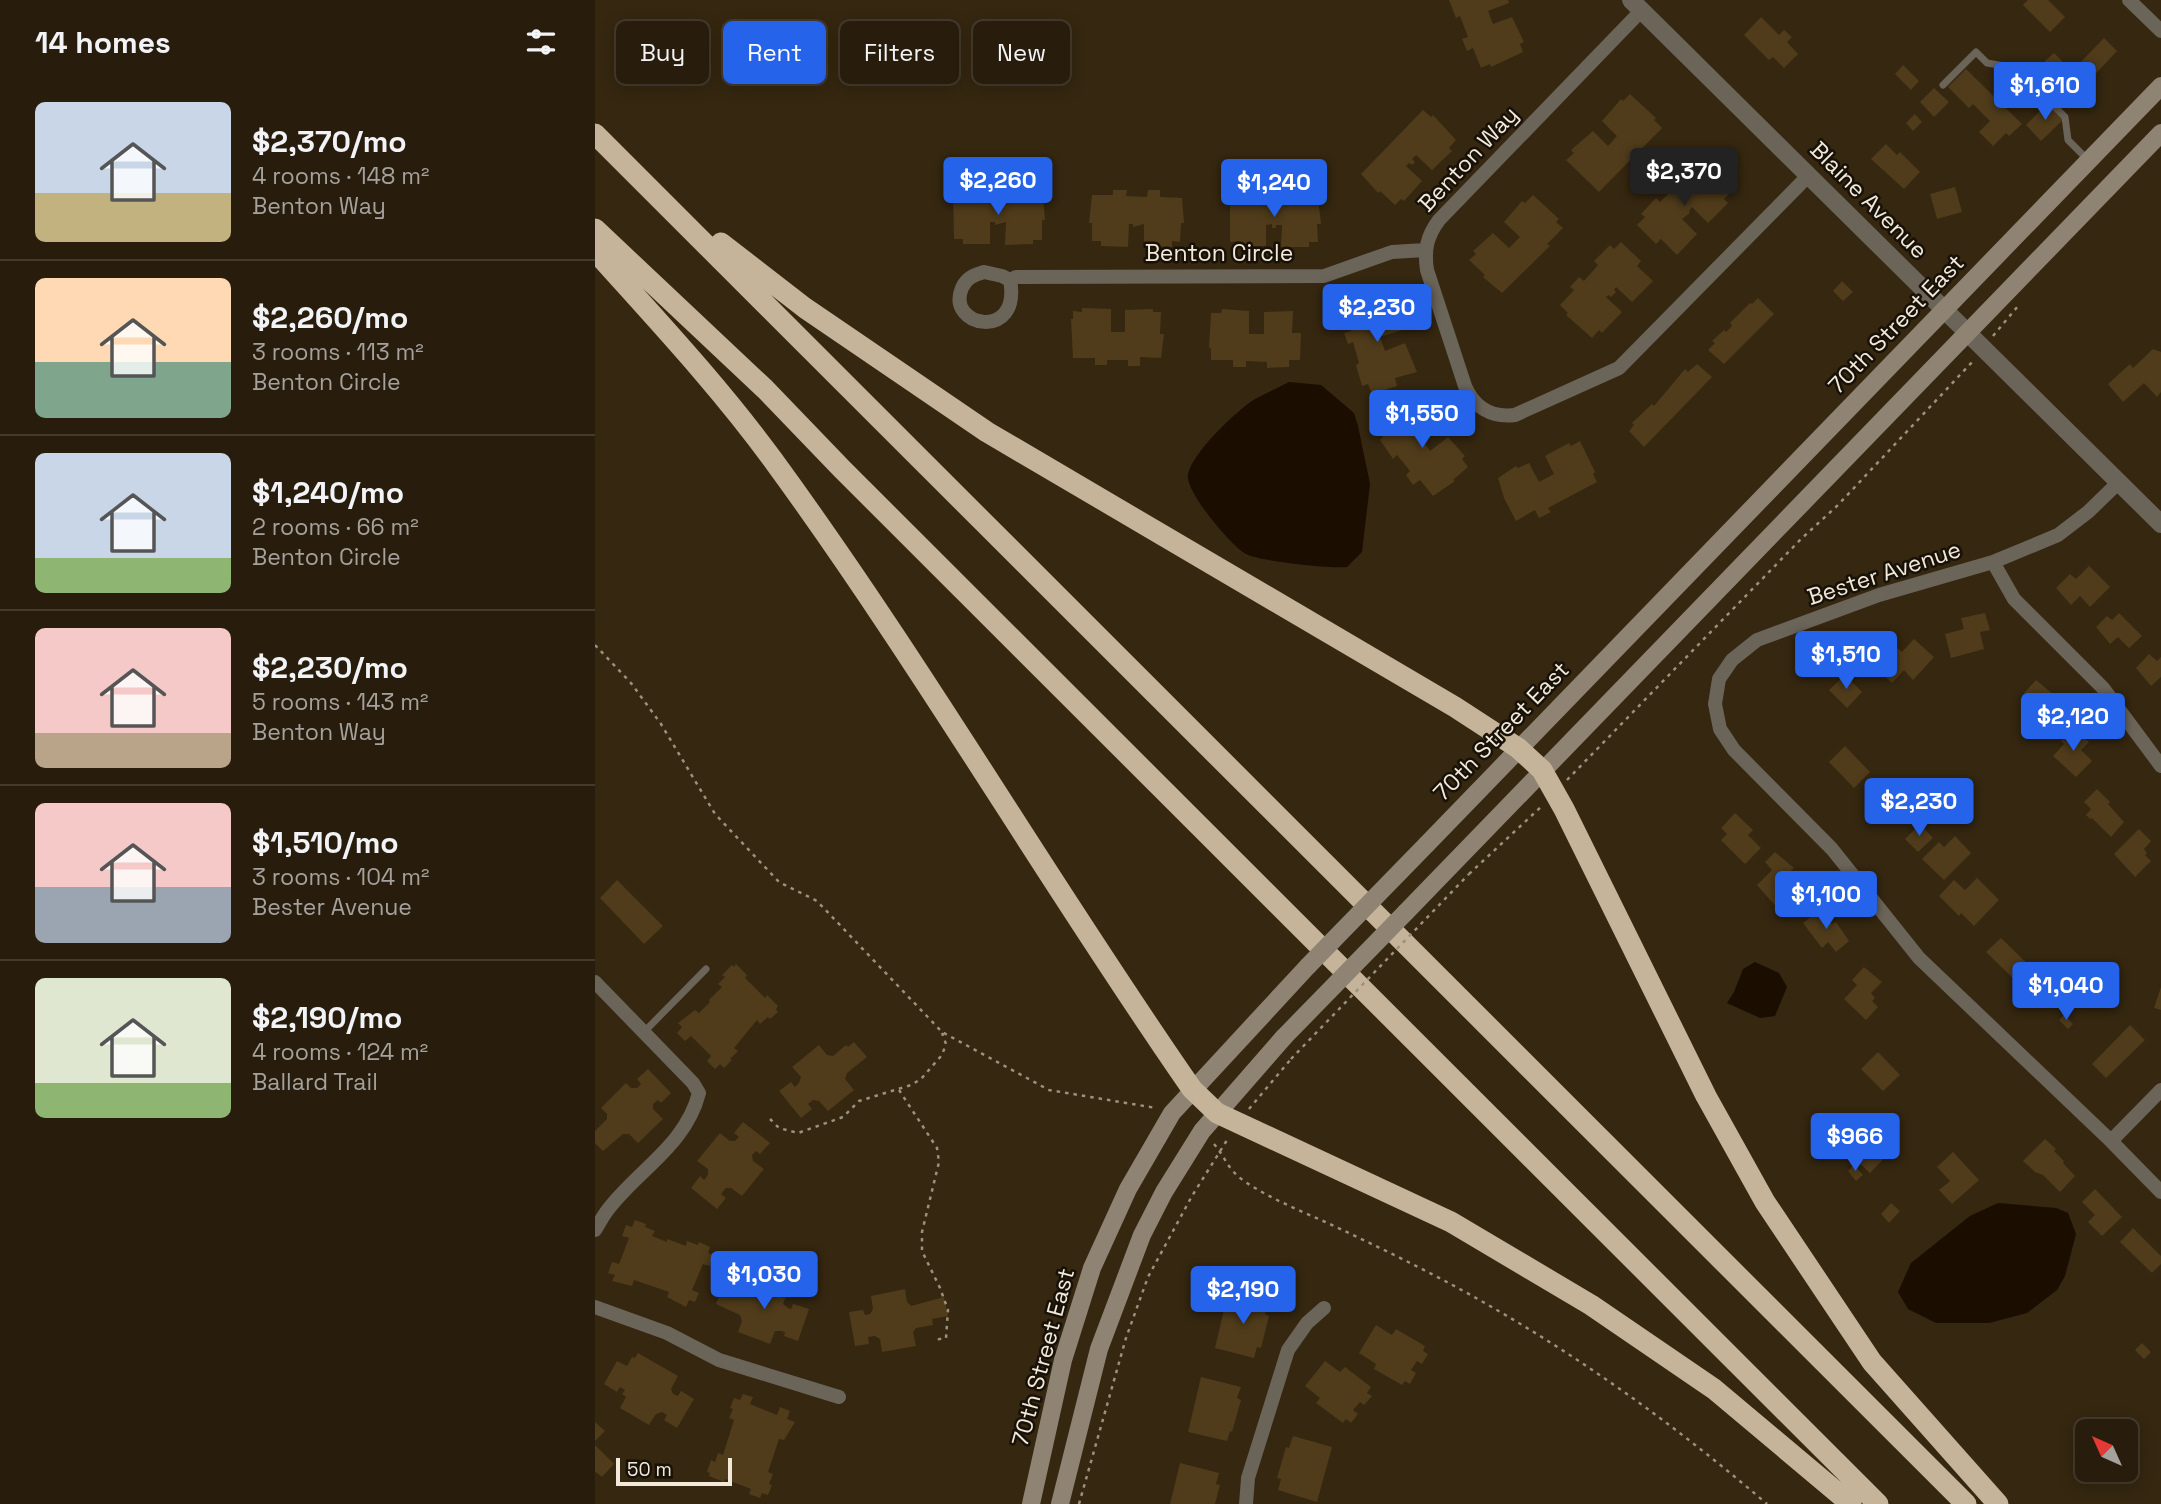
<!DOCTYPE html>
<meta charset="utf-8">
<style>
:root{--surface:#281d0c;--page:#302615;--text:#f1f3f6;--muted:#a5a29d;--line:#443b2d;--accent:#2563eb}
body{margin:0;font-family:"Space Grotesk",sans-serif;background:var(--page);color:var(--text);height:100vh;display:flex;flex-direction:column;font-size:26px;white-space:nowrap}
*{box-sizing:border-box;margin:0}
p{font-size:23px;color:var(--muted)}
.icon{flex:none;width:38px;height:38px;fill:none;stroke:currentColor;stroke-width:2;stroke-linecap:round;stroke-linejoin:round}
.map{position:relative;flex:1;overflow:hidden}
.panel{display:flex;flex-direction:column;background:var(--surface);width:595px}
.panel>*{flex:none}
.top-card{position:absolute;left:21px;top:21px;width:665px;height:63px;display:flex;gap:14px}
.needle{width:46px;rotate:315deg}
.fabs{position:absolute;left:1480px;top:1419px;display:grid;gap:14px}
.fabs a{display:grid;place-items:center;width:63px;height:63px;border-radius:10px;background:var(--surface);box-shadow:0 4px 18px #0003,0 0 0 2px var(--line);font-size:35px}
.scale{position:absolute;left:21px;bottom:18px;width:116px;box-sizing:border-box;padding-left:7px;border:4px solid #f2e9db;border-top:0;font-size:19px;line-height:24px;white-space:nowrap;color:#f2e9db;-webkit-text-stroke:5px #171108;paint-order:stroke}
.price{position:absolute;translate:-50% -60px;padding:0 16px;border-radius:7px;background:var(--accent);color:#fff;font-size:23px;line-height:46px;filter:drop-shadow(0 2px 4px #0008)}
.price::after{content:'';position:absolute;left:50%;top:42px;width:21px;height:16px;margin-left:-10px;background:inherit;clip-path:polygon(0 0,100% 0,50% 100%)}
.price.on{background:#222;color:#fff}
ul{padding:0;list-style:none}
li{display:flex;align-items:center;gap:21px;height:175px;padding:0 35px}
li+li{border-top:2px solid var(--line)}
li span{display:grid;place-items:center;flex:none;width:196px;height:140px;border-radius:10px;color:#555}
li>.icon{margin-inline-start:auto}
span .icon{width:84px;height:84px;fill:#fffc;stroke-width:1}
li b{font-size:30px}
h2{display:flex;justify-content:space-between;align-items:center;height:84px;padding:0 35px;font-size:30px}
.chip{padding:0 24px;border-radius:10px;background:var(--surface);box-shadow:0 4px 18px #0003,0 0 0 2px var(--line);font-size:24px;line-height:63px}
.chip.on{background:var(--accent);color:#fff}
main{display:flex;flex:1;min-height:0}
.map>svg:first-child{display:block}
.water{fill:#1b0d00}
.building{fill:#503c1b}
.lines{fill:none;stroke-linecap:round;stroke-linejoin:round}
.path{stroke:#9c917f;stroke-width:2.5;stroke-dasharray:3.5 5;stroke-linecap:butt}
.service{stroke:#6b6459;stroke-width:7}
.minor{stroke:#6b6459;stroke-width:14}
.tertiary{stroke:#6b6459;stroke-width:18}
.secondary{stroke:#8f8473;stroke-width:18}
.motorway{stroke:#c5b499;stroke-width:21}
.path-bridge{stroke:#9c917f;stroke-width:2.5;stroke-dasharray:3.5 5;stroke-linecap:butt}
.secondary-bridge{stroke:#8f8473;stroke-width:18}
.labels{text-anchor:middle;stroke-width:5;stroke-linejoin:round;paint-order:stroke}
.street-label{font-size:23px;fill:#f2e9db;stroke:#171108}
</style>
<main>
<section class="panel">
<h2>14 homes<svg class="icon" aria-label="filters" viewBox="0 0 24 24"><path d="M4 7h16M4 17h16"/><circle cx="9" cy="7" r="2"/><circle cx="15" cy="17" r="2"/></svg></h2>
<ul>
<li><span style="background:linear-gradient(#c9d6e8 65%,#c2b280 0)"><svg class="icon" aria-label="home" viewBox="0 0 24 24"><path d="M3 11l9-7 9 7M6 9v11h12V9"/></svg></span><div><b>$2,370/mo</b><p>4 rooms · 148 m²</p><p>Benton Way</p></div></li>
<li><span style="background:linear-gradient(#ffd9b3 60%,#7fa58c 0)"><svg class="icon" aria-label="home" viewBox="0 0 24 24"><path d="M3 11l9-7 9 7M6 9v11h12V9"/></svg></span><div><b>$2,260/mo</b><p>3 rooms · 113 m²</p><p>Benton Circle</p></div></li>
<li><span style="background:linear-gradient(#c9d6e8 75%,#8fb573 0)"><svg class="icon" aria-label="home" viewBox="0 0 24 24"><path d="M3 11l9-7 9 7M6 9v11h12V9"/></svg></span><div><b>$1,240/mo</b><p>2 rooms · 66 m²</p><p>Benton Circle</p></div></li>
<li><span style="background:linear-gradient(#f6c9c9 75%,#b9a48a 0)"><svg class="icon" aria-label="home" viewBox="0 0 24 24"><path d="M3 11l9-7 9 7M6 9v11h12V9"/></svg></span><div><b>$2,230/mo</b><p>5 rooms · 143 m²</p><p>Benton Way</p></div></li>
<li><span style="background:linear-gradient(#f6c9c9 60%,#9aa5b1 0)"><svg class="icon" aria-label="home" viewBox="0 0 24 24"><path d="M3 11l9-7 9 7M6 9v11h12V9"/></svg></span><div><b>$1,510/mo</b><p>3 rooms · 104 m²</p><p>Bester Avenue</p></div></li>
<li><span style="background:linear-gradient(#dfe7d0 75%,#8fb573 0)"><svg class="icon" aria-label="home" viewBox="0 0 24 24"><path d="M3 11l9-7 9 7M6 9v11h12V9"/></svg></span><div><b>$2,190/mo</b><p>4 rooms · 124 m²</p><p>Ballard Trail</p></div></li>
</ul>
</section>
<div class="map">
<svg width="1566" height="1504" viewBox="0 0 1566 1504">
<rect width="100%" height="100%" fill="#352710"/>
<!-- water -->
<path class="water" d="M694,382L726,385L759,413L763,426L775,484L767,552L752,567C737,569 663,561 651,554C636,546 589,490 593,474C598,452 641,411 660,399C671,393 683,388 694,382Z
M1160,962L1184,973L1192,987L1180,1016L1165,1018L1132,1003L1139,992L1148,969Z
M1403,1203L1461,1208L1473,1213L1481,1234L1470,1276L1462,1290L1432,1313L1394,1323H1341L1313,1309L1303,1292L1316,1263L1375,1216Z"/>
<!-- building -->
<path class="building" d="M854,0H913L914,3L893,11L898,24L917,17L929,42L925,44L928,52L896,67L895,64L886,68L878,48L872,51L867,39L873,37L865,16L861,18Z
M1433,0H1453L1470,17L1455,32L1428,5Z
M1166,17L1184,35L1189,30L1197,37L1192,42L1203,54L1189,68L1178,57L1174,60L1149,35Z
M1509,38L1522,51L1491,84L1477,71Z
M1459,53L1467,61L1456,73L1447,64Z
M1308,65L1324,81L1316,90L1300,74Z
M1371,69L1427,124L1414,136L1411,133L1398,146L1384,132L1395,121L1378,104L1374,108L1353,87Z
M1339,88L1354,102L1339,117L1325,102Z
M1035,94L1061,118L1059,120L1067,128L1004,192L971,160L979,153L976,150L998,131L1013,146L1022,136L1007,121L1026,99L1028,101Z
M1453,103L1469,119L1446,141L1431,125Z
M828,110L836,117L838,115L861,140L854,148L857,151L837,170L821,155L817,159L820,162L817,165L814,163L811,166L827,181L809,201L806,199L800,205L785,191L783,193L766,174Z
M1320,114L1327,122L1318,131L1311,123Z
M1291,144L1302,155L1305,152L1325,172L1309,189L1276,159Z
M1104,163L1136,192L1129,199L1133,203L1113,223L1097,207L1094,211L1095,213L1087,219L1102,234L1082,255L1066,239L1061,244L1042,225L1050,217L1046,214L1061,198L1065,202L1080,187L1076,183L1085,173L1090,177Z
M380,187H393V195H415V188H427V196H448L450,220H447V240H438V244L410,245L411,222L400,225V222H395V244H368V239H359L358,193H380Z
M1360,187L1367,212L1342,219L1335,194Z
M518,190H532L531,196L552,197L553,190H565V197L587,198L589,223H586L585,242L577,241V247L549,246V224L538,227V224H534L533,247L506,246V241H497V223H494L497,195H518Z
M669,190V198H691V191H702V198H723L726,224H722L723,242H714V247H686L687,225H681V228H677V224L671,225V246H644V241L635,242V196H657V191Z
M938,195L964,219L961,222L968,228L952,244L955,246L907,293L888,277L890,275L874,260L881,254L878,251L898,233L914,248L925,237L909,222L927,201L930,203Z
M1026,242L1046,261L1042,266L1058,281L1037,302L1021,287L1019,290L1021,292L1016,297L1014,295L1011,297L1027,312L1007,333L1004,330L997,338L971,315L973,313L965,305L979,290L975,287L984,277L989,281L1003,265L999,261L1015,245L1019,249Z
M1247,281L1258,292L1248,301L1238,291Z
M792,296L795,305L799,304L807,330L785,337L790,351L810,343L822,372L800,378L802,386L777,394L773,384L767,386L761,365L764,363L758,342L753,344L749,333L756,331L749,310L783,297L784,299Z
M1163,298L1179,314L1129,364L1113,350L1120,343L1117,341L1129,330L1131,332L1137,326L1135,323L1155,303L1157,304Z
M487,308L516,309V332H530V310L558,309V312H566L565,334H569L566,358L545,357V366H533V360H512V365H500V358H478L476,319H478V311L487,312Z
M627,309L654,311V334H669V312L698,311L697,333H706L705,360H694V367L672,368V362L651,361V367H638V360H616V348H614L616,313H626Z
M1558,349L1566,352V392L1562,397L1549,383L1528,402L1513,384L1535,364L1538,368Z
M1102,364L1117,377L1049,447L1034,431L1039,425L1037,423L1057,404L1059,406L1090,369L1093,372Z
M825,402L843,425L826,439L835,451L853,437L870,456L867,459L873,467L858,480L860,481L838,496L825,480L818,485L811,475L815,471L802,455L798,459L785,440L788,437L782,429L804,411L809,416Z
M985,441L1000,472L998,474L1002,482L953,508L956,512L944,518L940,510L921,521L909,498L903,478L921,466L923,468L934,463L944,482L959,474L950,456L974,443L976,446Z
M1494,566L1515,587L1495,607L1485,596L1476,605L1461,588L1475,574L1481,579Z
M1390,613L1395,630L1385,632L1389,649L1356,658L1350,634L1369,629L1366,618Z
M1524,613L1547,636L1534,648L1523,637L1515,644L1501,627L1512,616L1517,620Z
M1319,639L1339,657L1318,680L1309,670L1297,683L1271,658L1283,646L1292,655L1300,646L1307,652Z
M1554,654L1562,661L1566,657V677L1556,686L1541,668Z
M1250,675L1267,692L1252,708L1234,690Z
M1441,680L1459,695L1455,699L1465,709L1450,725L1427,704L1433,697L1429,693Z
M1479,728L1494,742L1486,750L1497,761L1481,777L1458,756L1469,744L1466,741Z
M1250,746L1275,772L1259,788L1234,762Z
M1284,786L1298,801L1285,812L1272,798Z
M1502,789L1515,802L1513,804L1529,822L1516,837L1497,818L1495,819L1491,815L1496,809L1489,802Z
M1140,813L1158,830L1153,835L1166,848L1150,864L1126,840L1132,834L1126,828Z
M1325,824L1338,838L1323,852L1310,839Z
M1544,829L1556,841L1549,849L1552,853L1550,855L1556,861L1540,877L1519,854Z
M1360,836L1376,853L1349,880L1327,859L1344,842L1349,847Z
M1180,852L1199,868L1189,877L1195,885L1192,888L1200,895L1184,910L1162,885L1177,870L1170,862Z
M1382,878L1404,900L1379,926L1366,913L1364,916L1344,896L1359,880L1370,890Z
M22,880L68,926L49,944L5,898Z
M1226,909L1237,924L1241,922L1254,941L1241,952L1233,942L1227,948L1208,923Z
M1406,938L1442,973L1428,988L1391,952Z
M141,964L152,975L150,978L170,998L172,995L183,1006L181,1009L183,1012L175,1019L173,1017L165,1024L162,1020L139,1048L143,1051L135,1059L137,1060L129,1068L125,1064L120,1069L112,1061L116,1056L96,1036L90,1041L82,1033L87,1027L83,1023L100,1010L104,1013L115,1002L114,1000L127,987L123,984L130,977L127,975L137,965L139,967Z
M1269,967L1287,982L1276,993L1280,998L1277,1001L1283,1007L1271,1020L1249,999L1262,985L1257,980Z
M1566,987V1010L1559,1008Z
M1469,1015L1478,1024L1473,1029L1464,1020Z
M1535,1025L1550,1040L1511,1078L1497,1064Z
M259,1042L272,1057L252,1073L250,1079L259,1090L233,1111L224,1101L218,1100L213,1104L217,1109L206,1118L184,1091L196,1082L200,1087L204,1083L206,1077L197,1067L224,1045L232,1055L238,1056L251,1045L253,1047Z
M1283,1052L1305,1075L1288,1091L1266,1069Z
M53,1069L76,1093L66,1103L63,1100L58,1104V1109L68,1119L43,1143L34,1134H28L8,1151L0,1143V1131L12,1119V1114L6,1108L31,1083L36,1088H42L46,1084L42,1079Z
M148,1122L175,1143L165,1154L161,1151L157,1155L158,1161L169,1169L147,1196L136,1188H131L126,1194L131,1198L122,1209L96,1188L105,1176L109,1180L113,1175V1169L102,1161L125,1133L135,1141H140L144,1137L139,1133Z
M1286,1129L1302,1145L1275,1173L1262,1161L1268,1155L1264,1151Z
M1450,1139L1461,1149L1459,1151L1469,1161L1468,1163L1480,1176L1465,1192L1448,1175L1440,1172L1428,1161Z
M1358,1152L1384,1180L1357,1204L1344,1190L1355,1181L1342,1167Z
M1259,1165L1268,1175L1261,1181L1253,1171Z
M1500,1189L1527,1217L1507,1236L1493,1222L1500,1215L1487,1202Z
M1296,1203L1305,1211L1294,1223L1286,1214Z
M40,1220L51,1224L50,1227L60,1231L57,1236L72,1242V1239L91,1246L92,1241L103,1245L104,1242L115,1247L113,1253L119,1255L115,1266L108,1264L97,1290L104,1293L100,1302L94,1300L91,1307L72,1297L74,1292L39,1280L37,1286L17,1281L20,1275L13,1273L17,1262L24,1264L34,1238L27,1236L31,1225L37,1227Z
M1538,1228L1566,1256V1264L1557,1273L1525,1242Z
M161,1277L194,1289L188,1304L193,1308L196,1309L198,1304L214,1309L203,1341L189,1336L190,1332L186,1331H180L175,1344L143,1332L147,1321L145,1315L121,1304L128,1286L151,1294L156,1291Z
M310,1289L312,1302L316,1306L349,1297L353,1316L337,1319L338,1325L321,1328L318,1332L321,1346L287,1352L285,1339L280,1336L273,1337L274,1344L260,1346L254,1312L268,1310L270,1315L275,1314L278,1309L276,1296Z
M633,1293L673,1303L670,1314L674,1316L666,1348L662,1347L659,1358L620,1348Z
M781,1325L797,1335L801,1329L830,1346L828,1351L833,1354L827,1364L822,1361L816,1370L821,1373L815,1384L810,1381L807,1385L779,1369L781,1364L764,1353Z
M1547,1343L1556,1352L1549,1359L1540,1350Z
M43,1353L83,1376L76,1389L78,1394L83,1396L86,1391L99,1399L82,1428L69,1420L72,1415L67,1412L61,1414L54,1425L25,1408L31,1397L27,1394L30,1390L25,1387L22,1392L9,1384L22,1361L32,1366L37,1357L40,1358Z
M730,1361L745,1372L750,1367L776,1387L772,1393L777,1396L769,1405L765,1402L758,1410L763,1414L756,1423L751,1419L748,1423L721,1403L725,1398L710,1386Z
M606,1377L646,1387L642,1398L646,1400L637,1432L635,1431L632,1441L593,1432Z
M148,1394L158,1397L155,1404L182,1415L185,1407L195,1411L192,1419L200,1422L189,1440L184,1439L173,1472L178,1474L174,1484L177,1485L173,1495L167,1493L165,1498L154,1494L156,1489L130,1479L129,1482L114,1476L115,1473L112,1472L116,1460L120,1462L123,1453L128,1455L139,1420L134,1418L138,1409L135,1408L139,1398L145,1400Z
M0,1422L10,1431L0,1441Z
M698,1436L737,1447L722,1502L683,1490L686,1479L682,1478L691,1447L694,1448Z
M0,1445L19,1464L7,1477L1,1472L0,1473Z
M585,1463L624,1473L621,1484L625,1485L620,1504H575Z"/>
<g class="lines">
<!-- path -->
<path class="path" d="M1398,336L1423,306
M0,645L36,683L66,724L120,814L184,882L222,901L347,1032L454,1090L561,1108
M972,780L1206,539L1243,505L1379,360
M874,874L948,805
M304,1090L342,1148L344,1162L327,1232V1251L345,1288L353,1310L351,1338L339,1340
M654,1109L696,1059
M175,1119L184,1128L203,1133L248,1117L264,1101L316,1085L326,1079L347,1055L351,1044L347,1033
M619,1144C631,1158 632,1169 649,1181C677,1200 709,1212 739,1226C792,1251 845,1277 895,1306C994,1363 1086,1430 1172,1504
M484,1504L531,1338L553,1277L597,1196L634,1137"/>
<!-- service -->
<path class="service" d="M1348,85L1381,52L1392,63L1420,68L1470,117L1473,140L1493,160
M49,1032L111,969"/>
<!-- minor -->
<path class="minor" d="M1534,0L1566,31
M1046,11L844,220C832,236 829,250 832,270L870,386C879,407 896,418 920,415L1024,368L1214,175
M389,272L407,276L415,280C427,342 350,327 367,288C371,278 379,275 389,272Z
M415,280L421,277L729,276L797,252L830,250
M1524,482L1493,512L1463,535L1398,562L1284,595L1162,640L1137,660L1124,679L1120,704L1125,729L1139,750L1237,849L1324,958L1516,1141L1566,1192
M1398,562L1419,599L1508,688L1566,766
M0,982L98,1083L104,1093C91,1144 46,1168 15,1207C9,1214 5,1222 0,1230
M1516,1141L1566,1090
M0,1307L72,1333L124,1360L244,1397
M651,1504L653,1478L693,1350L712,1323L729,1308"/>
<!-- tertiary -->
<path class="tertiary" d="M1036,0L1566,524"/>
<!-- secondary -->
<path class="secondary" d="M832,844L1566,86
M811,912L1566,133
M436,1504L468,1360L497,1268L533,1189L577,1113L713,966
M465,1504L504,1349L547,1235L569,1192L607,1131L689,1037"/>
<!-- motorway -->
<path class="motorway" d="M0,134L1371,1504
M0,229L170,389L247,469L1283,1504
M126,243L210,308L392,432L860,707L923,748L947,770L969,809L1111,1096L1170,1202L1277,1362L1403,1504
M0,251C61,319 124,386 178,460C327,664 453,882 597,1089L622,1113L856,1222L996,1305L1119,1389L1256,1504"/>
<!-- path-bridge -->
<path class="path-bridge" d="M696,1059L874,874"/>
<!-- secondary-bridge -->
<path class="secondary-bridge" d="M713,966L832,844
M689,1037L811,912"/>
</g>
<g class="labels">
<!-- street labels -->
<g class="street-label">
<text transform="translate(873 159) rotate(-47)" y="8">Benton Way</text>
<text transform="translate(1274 200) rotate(45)" y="8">Blaine Avenue</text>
<text x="624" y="261">Benton Circle</text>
<text transform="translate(1301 324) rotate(-46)" y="8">70th Street East</text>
<text transform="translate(1289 573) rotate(-18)" y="8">Bester Avenue</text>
<text transform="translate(906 731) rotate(-46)" y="8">70th Street East</text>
<text transform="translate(448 1357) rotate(-75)" y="8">70th Street East</text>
</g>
</g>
</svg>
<div class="fabs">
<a><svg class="needle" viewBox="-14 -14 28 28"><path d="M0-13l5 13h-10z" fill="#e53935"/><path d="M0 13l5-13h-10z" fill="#a5a29d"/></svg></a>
</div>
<div class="scale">50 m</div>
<b class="price" style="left:1450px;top:122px">$1,610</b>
<b class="price on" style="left:1089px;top:208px">$2,370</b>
<b class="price" style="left:403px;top:217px">$2,260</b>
<b class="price" style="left:679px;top:219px">$1,240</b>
<b class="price" style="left:782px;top:344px">$2,230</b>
<b class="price" style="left:827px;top:450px">$1,550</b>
<b class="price" style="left:1251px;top:691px">$1,510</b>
<b class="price" style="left:1478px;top:753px">$2,120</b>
<b class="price" style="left:1324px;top:838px">$2,230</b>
<b class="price" style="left:1231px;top:931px">$1,100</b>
<b class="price" style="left:1471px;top:1022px">$1,040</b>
<b class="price" style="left:1260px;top:1173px">$966</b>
<b class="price" style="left:169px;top:1311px">$1,030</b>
<b class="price" style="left:648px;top:1326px">$2,190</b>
<div class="top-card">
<a class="chip">Buy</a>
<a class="chip on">Rent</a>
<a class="chip">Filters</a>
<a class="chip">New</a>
</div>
</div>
</main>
